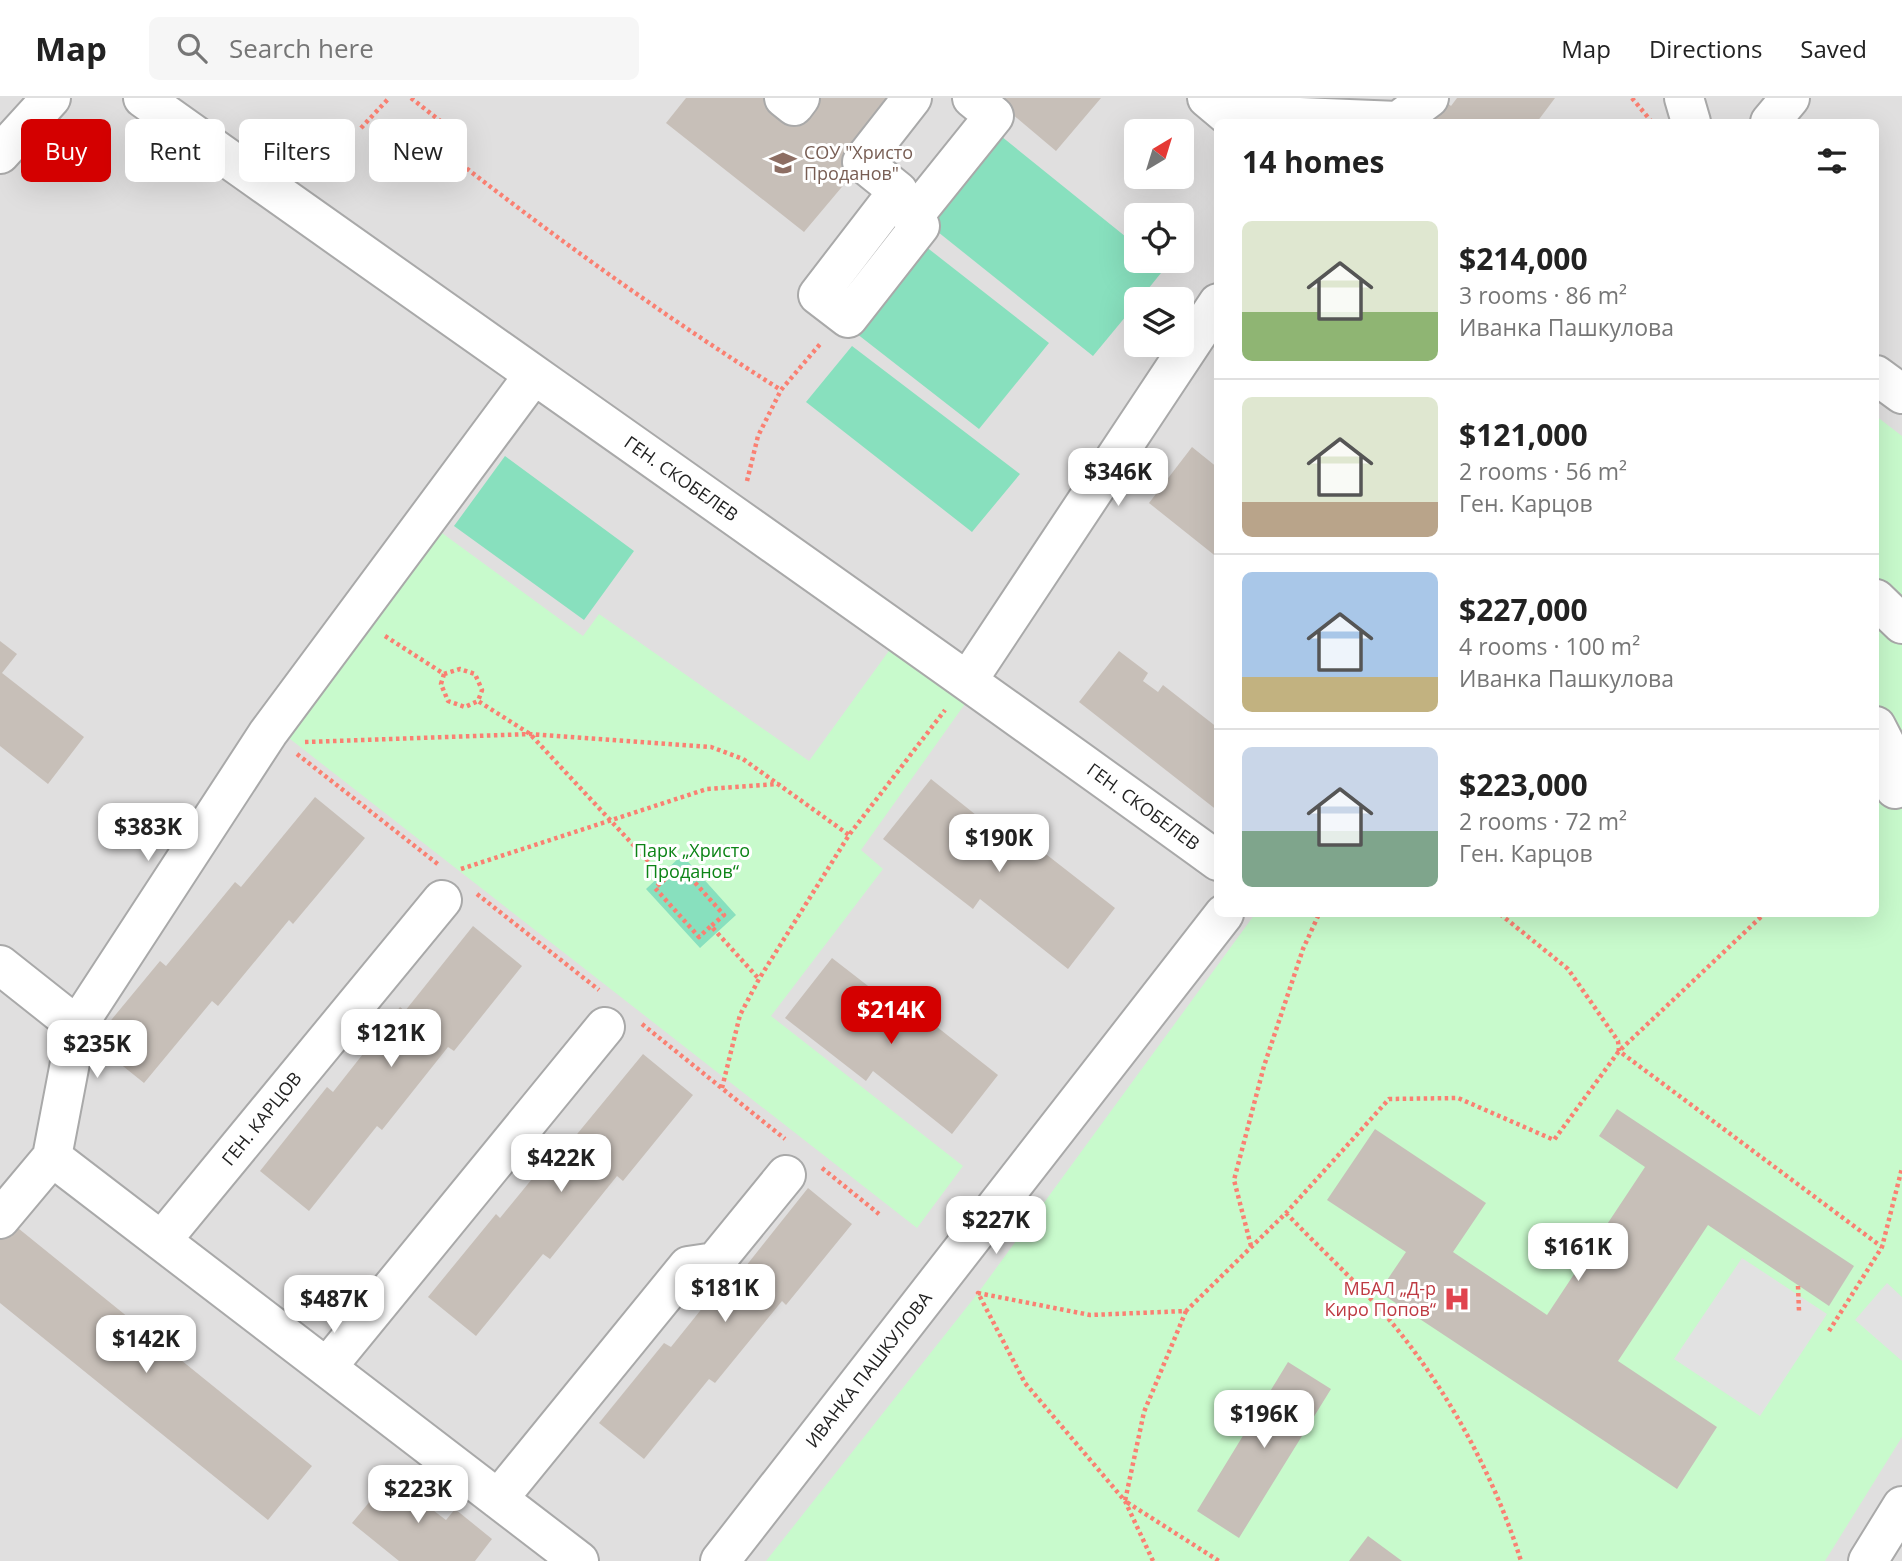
<!DOCTYPE html>
<meta charset="utf-8">
<style>
:root{--surface:#fff;--page:#f6f6f6;--text:#222;--muted:#767676;--line:#e0e0e0;--accent:#d40000}
body{margin:0;font-family:"Open Sans",sans-serif;background:var(--page);color:var(--text);height:100vh;display:flex;flex-direction:column;font-size:26px;white-space:nowrap}
*{box-sizing:border-box;margin:0}
p{font-size:23px;color:var(--muted)}
.icon{flex:none;width:38px;height:38px;fill:none;stroke:currentColor;stroke-width:2;stroke-linecap:round;stroke-linejoin:round}
.map{position:relative;flex:1;overflow:hidden}
.panel{position:absolute;left:1214px;top:21px;width:665px;height:798px;display:flex;flex-direction:column;background:var(--surface);border-radius:10px;box-shadow:0 7px 28px #0002}
.panel>*{flex:none}
.hud{position:absolute;left:21px;top:21px;width:665px;height:63px;display:flex;gap:14px}
.needle{width:46px;rotate:38deg}
.fabs{position:absolute;left:1124px;top:21px;display:grid;gap:14px}
.fabs a{display:grid;place-items:center;width:70px;height:70px;border-radius:10px;background:var(--surface);box-shadow:0 7px 28px #0002;font-size:35px}
.price{position:absolute;translate:-50% -60px;padding:0 16px;border-radius:14px;background:#fff;color:#222;font-size:23px;line-height:46px;filter:drop-shadow(0 2px 4px #0008)}
.price::after{content:'';position:absolute;left:50%;top:42px;width:21px;height:16px;margin-left:-10px;background:inherit;clip-path:polygon(0 0,100% 0,50% 100%)}
.price.current{background:var(--accent);color:#fff}
ul{padding:0;list-style:none}
li{display:flex;align-items:center;gap:21px;height:175px;padding:0 28px}
li+li{border-top:2px solid var(--line)}
li span{display:grid;place-items:center;flex:none;width:196px;height:140px;border-radius:10px;color:#555}
li>.icon{margin-inline-start:auto}
span .icon{width:84px;height:84px;fill:#fffc;stroke-width:1}
li b{font-size:30px}
h2{display:flex;justify-content:space-between;align-items:center;height:84px;padding:0 28px;font-size:30px}
.pill{padding:0 24px;border-radius:10px;background:var(--surface);box-shadow:0 7px 28px #0002;font-size:24px;line-height:63px}
.pill.current{background:var(--accent);color:#fff}
header{display:flex;align-items:center;gap:42px;box-sizing:border-box;height:98px;padding:0 35px;background:var(--surface);border-bottom:2px solid var(--line)}
header strong{font-size:33px}
nav{display:flex;gap:38px;margin-inline-start:auto;font-size:24px}
.search{width:490px;height:63px;background:var(--page);display:flex;align-items:center;gap:18px;box-sizing:border-box;padding:0 24px;border-radius:10px;color:var(--muted);font-size:26px}
.map>svg:first-child{display:block}
.residential{fill:#e0dfdf;fill-rule:evenodd}
.park{fill:#c8facc}
.pitch{fill:#88e0be}
.parking{fill:#e2e2e2}
.building{fill:#c7bfb8}
.lines{fill:none;stroke-linecap:round;stroke-linejoin:round}
.minor-casing{stroke:#a9a9a9;stroke-width:42}
.path{stroke:#fa8072;stroke-width:4.5;stroke-dasharray:3.5 3.5;stroke-linecap:butt}
.minor{stroke:#fff;stroke-width:38}
.labels{text-anchor:middle;stroke-width:6;stroke-linejoin:round;paint-order:stroke}
.education-label{font-size:18px;fill:#785e54;stroke:#fff;text-anchor:start}
.street-label{font-size:18px;fill:#222;stroke:#fff}
.park-label{font-size:18px;fill:#0c8416;stroke:#fff}
.health-label{font-size:18px;fill:#be3a42;stroke:#fff;text-anchor:end}
</style>
<header>
<strong>Map</strong>
<div class="search"><svg class="icon" aria-label="search" viewBox="0 0 24 24"><circle cx="10" cy="10" r="6"/><path d="M15 15l6 6"/></svg>Search here</div>
<nav><a>Map</a><a>Directions</a><a>Saved</a></nav>
</header>
<div class="map">
<svg width="1902" height="1463" viewBox="0 0 1902 1463">
<rect width="100%" height="100%" fill="#f2efe9"/>
<!-- residential -->
<path class="residential" d="M0,0H1902V1463H0ZM1218,24H1876V816H1218ZM1136,33H1181V79H1136ZM1136,117H1181V163H1136ZM1136,201H1181V247H1136Z"/>
<!-- park -->
<path class="park" d="M1876,318L1902,338V1339L1825,1463H766L978,1195L1255,816H1876Z
M442,435L583,538L599,516L809,663L891,550L967,603L861,752L883,771L771,918L963,1068L917,1130L285,637Z"/>
<!-- pitch -->
<path class="pitch" d="M996,34L1136,147V163H1156L1165,170L1140,201H1136V206L1093,258L923,122Z
M925,148L1049,245L979,331L852,232Z
M852,248L1020,376L972,434L806,304Z
M505,358L634,453L584,522L454,428Z
M682,757L736,817L700,850L646,791Z"/>
<!-- parking -->
<path class="parking" d="M1742,1160L1827,1216L1760,1318L1674,1261Z
M1887,1185L1902,1199V1263L1855,1222Z"/>
<!-- building -->
<path class="building" d="M686,0H888L842,59L857,71L804,134L666,25Z
M993,0H1101L1056,53Z
M1441,0L1451,8L1457,0H1555L1537,24H1417Z
M1192,349L1218,370V460L1149,405Z
M0,543L17,556L2,575L84,639L48,686L0,648Z
M1119,553L1148,575L1143,583L1158,594L1163,587L1218,630V713L1079,604Z
M931,681L1016,749L1024,739L1115,810L1068,871L980,801L973,811L883,741Z
M315,699L365,740L293,826L289,822L218,908L212,903L144,985L93,944L160,863L166,868L235,784L241,789Z
M473,828L522,868L454,953L448,949L382,1032L377,1028L309,1113L260,1073L327,989L333,994L400,909L405,913Z
M832,860L912,922L918,914L998,977L952,1036L873,973L866,983L785,920Z
M643,956L693,997L623,1083L617,1078L550,1161L543,1156L476,1238L428,1199L496,1116L500,1120L568,1037L573,1041Z
M1617,1011L1854,1168L1829,1208L1708,1127L1618,1263L1717,1329L1677,1391L1379,1194L1406,1154L1327,1102L1375,1031L1486,1105L1453,1154L1547,1217L1645,1069L1599,1038Z
M808,1090L852,1126L786,1207L782,1203L715,1285L709,1281L644,1361L599,1325L664,1245L671,1249L736,1168L742,1173Z
M8,1122L312,1368L268,1422L0,1205V1132Z
M1288,1264L1331,1291L1239,1440L1197,1413Z
M400,1367L430,1392L421,1403L446,1422L455,1411L492,1441L475,1463H399L352,1425Z
M1368,1438L1402,1463H1349Z"/>
<g class="lines">
<!-- minor casing -->
<g class="minor-casing">
<path id="minor" d="M143,0C501,255 862,505 1218,763
M784,0L794,8L800,0
M912,0L862,64L898,93L818,197L848,220L920,128L912,120L994,18L972,0
M1207,0L1226,16L1398,23L1429,0
M1684,0L1691,24
M1770,24L1790,0
M0,56L51,0
M1876,277L1902,296
M1876,501L1902,526
M968,582L1218,205
M1876,628L1893,661L1895,691
M0,867L77,928L52,1059L0,1121
M77,928L268,635L533,278
M52,1059L579,1463
M162,1142L442,802
M327,1269L605,929
M498,1401L688,1168L715,1164L786,1077
M720,1463L1224,816
M1868,1463L1902,1408"/>
</g>
<!-- path -->
<path class="path" d="M411,0L453,33L452,59C558,142 667,220 781,292
M1632,0L1651,23
M361,30L389,0
M747,383L758,338L781,292L821,245
M385,538L444,576L460,571L475,576L482,592L478,603L530,636L665,781L680,768L724,817L711,828L759,881
M444,576L441,586L448,603L465,609L478,603
M305,644L530,636L711,649L743,661L849,737
M297,656L439,767
M461,771L707,691L778,686
M665,781L655,790L699,839L711,828
M477,796L599,892
M1500,816L1568,871L1618,943L1619,953L1882,1149
M642,926L785,1041
M722,990L740,917L759,881L849,737L945,612
M822,1070L879,1116
M1286,1115C1324,1155 1367,1193 1401,1236C1453,1302 1496,1383 1521,1463
M1251,1148L1234,1082L1264,968L1303,851L1319,816
M1798,1188L1799,1213
M1186,1213L1144,1314L1125,1403L1219,1463
M1829,1233L1882,1149L1902,1070
M1153,1463L1125,1403L1025,1285L978,1195L1090,1217L1186,1213L1286,1115L1389,1001L1458,1000L1554,1042L1619,953L1764,816"/>
<!-- minor -->
<use href="#minor" class="minor"/>
</g>
<!-- icons -->
<defs>
<g id="school-bare" transform="scale(2.1)"><path d="M0-5L7-2L0 1L-7-2ZM-4 1L0 2.5L4 1V4Q0 6-4 4Z" fill="#8d6e63" stroke="#fff" stroke-width="2.5" paint-order="stroke"/></g>
<g id="hospital-bare" transform="scale(2.1)"><path d="M-5-5h3v3.5h4V-5h3V5h-3V1.5h-4V5h-3Z" fill="#e0444e" stroke="#fff" stroke-width="2.5" paint-order="stroke"/></g>
</defs>
<g fill-rule="evenodd">
<use href="#school-bare" x="783" y="65"/>
<use href="#hospital-bare" x="1457" y="1201"/>
</g>
<g class="labels">
<!-- education labels -->
<g class="education-label">
<text x="804" y="61">СОУ "Христо<tspan x="804" dy="21">Проданов"</tspan></text>
</g>
<!-- street labels -->
<g class="street-label">
<text transform="translate(681 381) rotate(35)" y="6">ГЕН. СКОБЕЛЕВ</text>
<text transform="translate(1143 709) rotate(36)" y="6">ГЕН. СКОБЕЛЕВ</text>
<text transform="translate(262 1021) rotate(-51)" y="6">ГЕН. КАРЦОВ</text>
<text transform="translate(869 1272) rotate(-52)" y="6">ИВАНКА ПАШКУЛОВА</text>
</g>
<!-- park labels -->
<g class="park-label">
<text x="692" y="759">Парк „Христо<tspan x="692" dy="21">Проданов“</tspan></text>
</g>
<!-- health labels -->
<g class="health-label">
<text x="1436" y="1197">МБАЛ „Д-р<tspan x="1436" dy="21">Киро Попов“</tspan></text>
</g>
</g>
</svg>
<div class="fabs">
<a><svg class="needle" viewBox="-14 -14 28 28"><path d="M0-13l5 13h-10z" fill="#e53935"/><path d="M0 13l5-13h-10z" fill="#767676"/></svg></a>
<a><svg class="icon" aria-label="locate" viewBox="0 0 24 24"><circle cx="12" cy="12" r="6"/><path d="M12 2v4M12 18v4M2 12h4M18 12h4"/></svg></a>
<a><svg class="icon" aria-label="layers" viewBox="0 0 24 24"><path d="M12 4l9 5-9 5-9-5zM3 14l9 5 9-5"/></svg></a>
</div>
<b class="price" style="left:1118px;top:410px">$346K</b>
<b class="price" style="left:148px;top:765px">$383K</b>
<b class="price" style="left:999px;top:776px">$190K</b>
<b class="price current" style="left:891px;top:948px">$214K</b>
<b class="price" style="left:391px;top:971px">$121K</b>
<b class="price" style="left:97px;top:982px">$235K</b>
<b class="price" style="left:561px;top:1096px">$422K</b>
<b class="price" style="left:996px;top:1158px">$227K</b>
<b class="price" style="left:1578px;top:1185px">$161K</b>
<b class="price" style="left:725px;top:1226px">$181K</b>
<b class="price" style="left:334px;top:1237px">$487K</b>
<b class="price" style="left:146px;top:1277px">$142K</b>
<b class="price" style="left:1264px;top:1352px">$196K</b>
<b class="price" style="left:418px;top:1427px">$223K</b>
<div class="hud">
<a class="pill current">Buy</a>
<a class="pill">Rent</a>
<a class="pill">Filters</a>
<a class="pill">New</a>
</div>
<section class="panel">
<h2>14 homes<svg class="icon" aria-label="filters" viewBox="0 0 24 24"><path d="M4 7h16M4 17h16"/><circle cx="9" cy="7" r="2"/><circle cx="15" cy="17" r="2"/></svg></h2>
<ul>
<li><span style="background:linear-gradient(#dfe7d0 65%,#8fb573 0)"><svg class="icon" aria-label="home" viewBox="0 0 24 24"><path d="M3 11l9-7 9 7M6 9v11h12V9"/></svg></span><div><b>$214,000</b><p>3 rooms · 86 m²</p><p>Иванка Пашкулова</p></div></li>
<li><span style="background:linear-gradient(#dfe7d0 75%,#b9a48a 0)"><svg class="icon" aria-label="home" viewBox="0 0 24 24"><path d="M3 11l9-7 9 7M6 9v11h12V9"/></svg></span><div><b>$121,000</b><p>2 rooms · 56 m²</p><p>Ген. Карцов</p></div></li>
<li><span style="background:linear-gradient(#a9c7e8 75%,#c2b280 0)"><svg class="icon" aria-label="home" viewBox="0 0 24 24"><path d="M3 11l9-7 9 7M6 9v11h12V9"/></svg></span><div><b>$227,000</b><p>4 rooms · 100 m²</p><p>Иванка Пашкулова</p></div></li>
<li><span style="background:linear-gradient(#c9d6e8 60%,#7fa58c 0)"><svg class="icon" aria-label="home" viewBox="0 0 24 24"><path d="M3 11l9-7 9 7M6 9v11h12V9"/></svg></span><div><b>$223,000</b><p>2 rooms · 72 m²</p><p>Ген. Карцов</p></div></li>
</ul>
</section>
</div>
